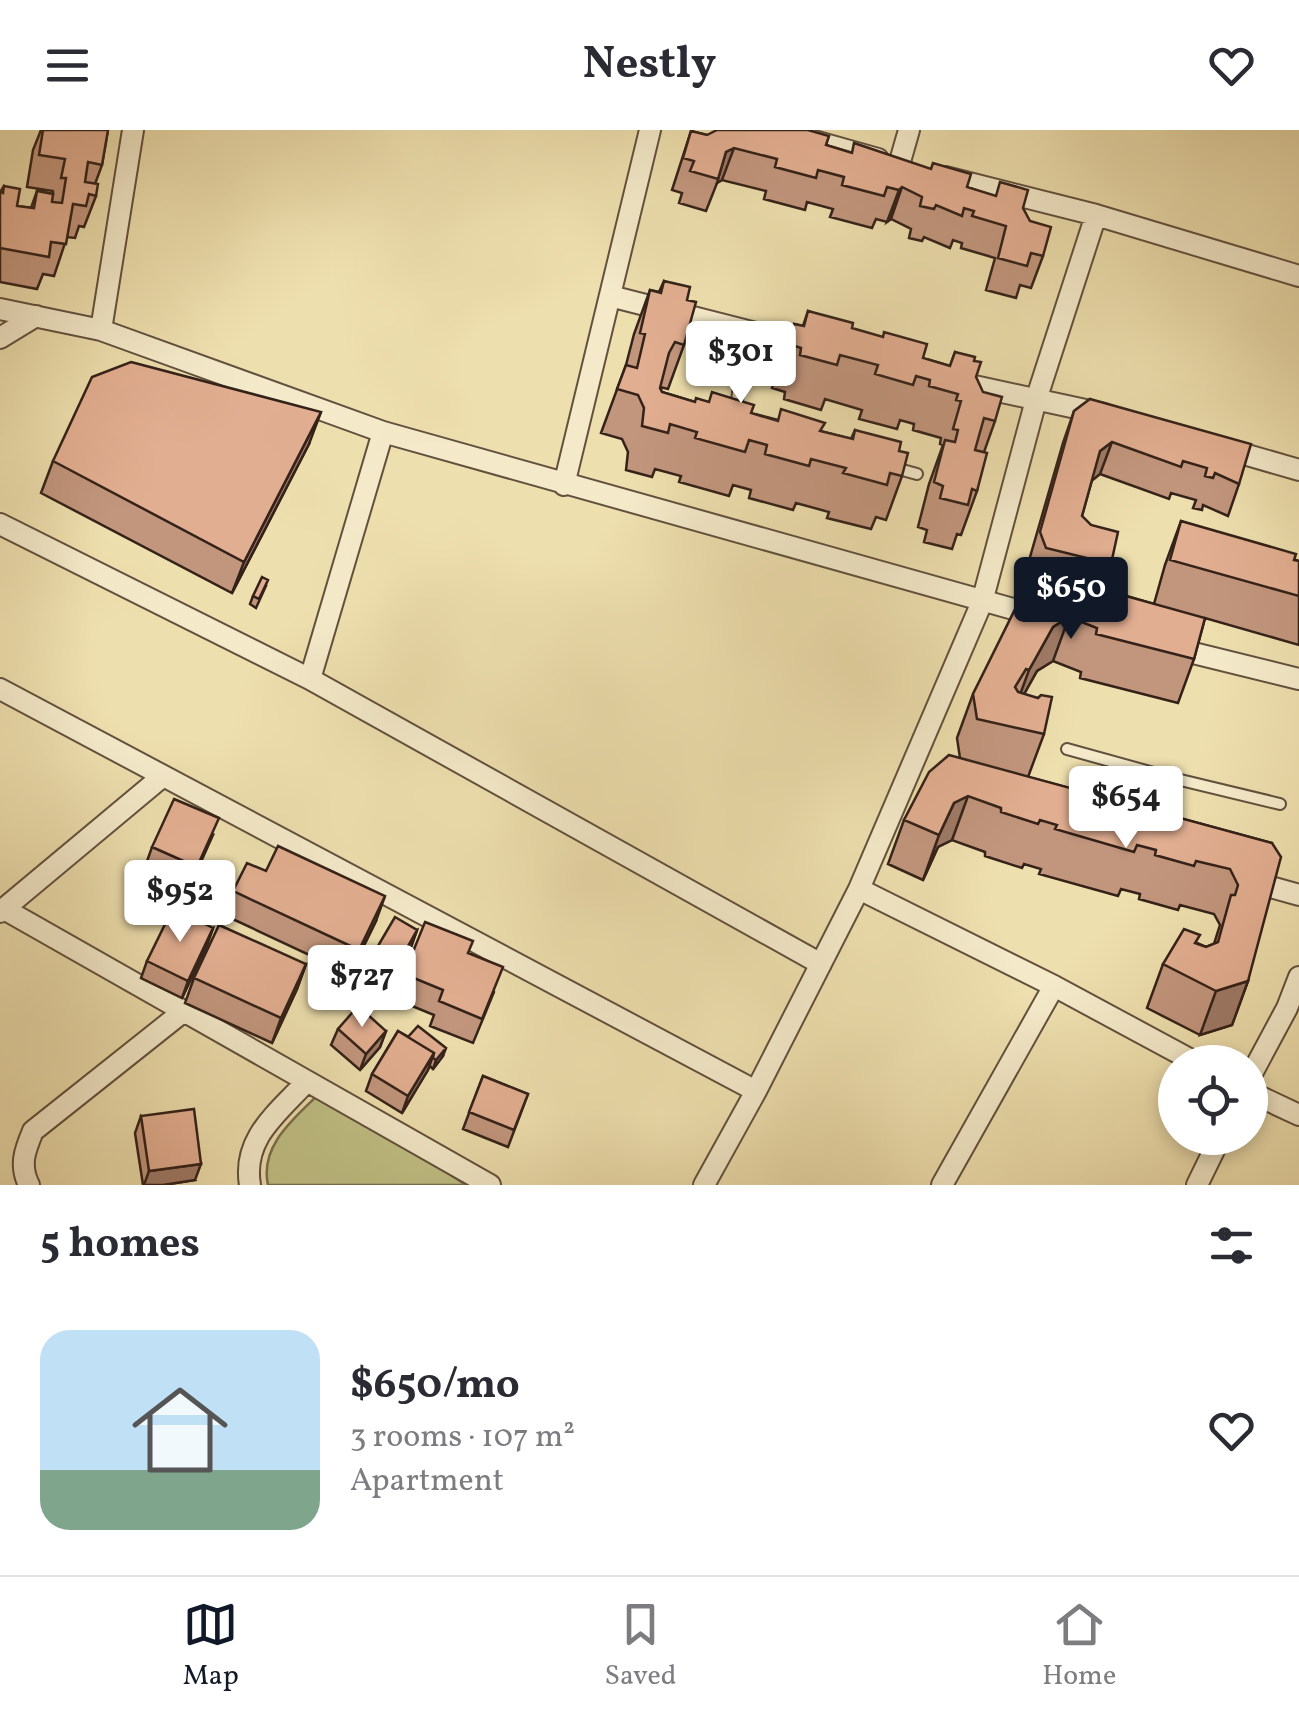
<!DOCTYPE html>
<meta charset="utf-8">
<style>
:root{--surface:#fff;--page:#f7f7f7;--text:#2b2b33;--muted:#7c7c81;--line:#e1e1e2;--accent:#111827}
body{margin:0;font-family:Vollkorn,serif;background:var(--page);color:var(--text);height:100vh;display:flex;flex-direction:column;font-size:38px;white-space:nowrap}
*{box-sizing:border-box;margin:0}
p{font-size:32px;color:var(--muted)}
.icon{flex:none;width:55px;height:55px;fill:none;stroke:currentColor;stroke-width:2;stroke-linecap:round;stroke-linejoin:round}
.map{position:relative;height:1055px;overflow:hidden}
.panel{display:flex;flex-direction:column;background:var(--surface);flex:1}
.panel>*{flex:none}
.fabs{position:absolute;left:1158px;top:915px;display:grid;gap:20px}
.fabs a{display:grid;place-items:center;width:110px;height:110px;border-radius:50%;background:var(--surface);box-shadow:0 5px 15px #0003;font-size:50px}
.price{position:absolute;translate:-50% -85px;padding:0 22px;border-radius:10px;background:#fff;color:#222;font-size:32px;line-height:65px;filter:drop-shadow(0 2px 5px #0008)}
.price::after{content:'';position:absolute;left:50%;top:60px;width:30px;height:22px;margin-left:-15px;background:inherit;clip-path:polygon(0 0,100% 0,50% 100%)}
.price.on{background:var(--accent);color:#fff}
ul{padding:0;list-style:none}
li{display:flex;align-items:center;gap:30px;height:250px;padding:0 40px}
li span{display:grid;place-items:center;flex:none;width:280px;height:200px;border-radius:30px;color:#555}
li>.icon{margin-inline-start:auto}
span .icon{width:120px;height:120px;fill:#fffc;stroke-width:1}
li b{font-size:42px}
h2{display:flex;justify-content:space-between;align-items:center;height:120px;padding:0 40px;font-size:42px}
header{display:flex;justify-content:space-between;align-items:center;height:130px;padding:0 40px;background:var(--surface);font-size:45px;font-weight:700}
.tabs{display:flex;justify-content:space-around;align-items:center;height:140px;border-top:2px solid var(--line);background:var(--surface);font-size:28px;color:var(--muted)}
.tabs a{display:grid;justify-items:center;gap:5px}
.tabs .on{color:var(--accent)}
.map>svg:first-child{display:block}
.green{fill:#c0c085;stroke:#7a714f;stroke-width:2.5}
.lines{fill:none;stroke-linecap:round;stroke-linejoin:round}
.lane-casing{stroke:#62513e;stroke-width:14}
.street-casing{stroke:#62513e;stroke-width:24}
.lane{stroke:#f4eaca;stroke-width:10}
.street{stroke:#f4eaca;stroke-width:20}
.wall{fill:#c2967d;stroke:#342219;stroke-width:2.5}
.shaded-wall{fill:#9e7a66;stroke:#342219;stroke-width:2.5}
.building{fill:#e2ae91;stroke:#342219;stroke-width:2.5}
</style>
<header><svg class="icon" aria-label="menu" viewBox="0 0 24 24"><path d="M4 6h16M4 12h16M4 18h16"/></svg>Nestly<svg class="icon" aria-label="heart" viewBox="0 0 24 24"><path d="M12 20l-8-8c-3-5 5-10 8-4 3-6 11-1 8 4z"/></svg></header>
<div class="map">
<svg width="1299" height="1055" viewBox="0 0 1299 1055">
<rect width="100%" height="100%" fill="#eedfae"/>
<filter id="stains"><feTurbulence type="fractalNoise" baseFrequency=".002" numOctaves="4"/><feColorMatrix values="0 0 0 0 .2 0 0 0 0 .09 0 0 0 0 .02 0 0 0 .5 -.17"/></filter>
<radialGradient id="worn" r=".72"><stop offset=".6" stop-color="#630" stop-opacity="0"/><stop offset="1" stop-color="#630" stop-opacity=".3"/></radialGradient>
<!-- green -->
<path class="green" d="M323,960L466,1055H268C259,1014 297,986 323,960Z"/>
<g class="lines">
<!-- lane casing -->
<g class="lane-casing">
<path id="lane" d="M736,280L745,202
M895,338L917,344
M1067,619L1168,647L1153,691
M1168,647L1280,674"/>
</g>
<!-- street casing -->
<g class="street-casing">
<path id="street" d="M775,0L878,29
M899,35L909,0
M945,47L1096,85L1299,146
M610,166L811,217
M0,179L101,200L383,302L1038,486
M101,200L133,0
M0,208L36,186
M956,252L1104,284
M1223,318L1299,340
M564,355L650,0
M0,394L310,549L821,834
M1173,518L1299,549
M310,549L383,302
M0,559L756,961
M1246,750L1299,765
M859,759L1054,856L1195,932
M4,779L490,1055
M0,782L163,646
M1250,947L1287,878L1299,847
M1250,962L1299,985
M29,1055C19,1035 25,1020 33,1001L184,881
M250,1055C242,1008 278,983 307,951
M704,1055L756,961L859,759L982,472L1036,270L1096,85
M942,1055L1054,856
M1197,1055L1220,1008"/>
</g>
<!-- lane -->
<use href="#lane" class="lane"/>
<!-- street -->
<use href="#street" class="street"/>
</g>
<!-- wall -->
<path class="wall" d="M41,0H108L102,35L95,54L96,66L84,97L79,96L75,108L67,107L54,146L43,144L37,159L0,152V62L4,56L17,76L31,78L37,61L53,64V61L27,57L33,20Z
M691,1L707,5L826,15L967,57L1023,78L1043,126L1031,158L1020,155L1016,168L986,160L995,128L961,118L962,113L953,110L950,118L924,107L922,111L909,108L911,99L891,89L887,92L876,89L872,98L830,87L833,79L807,72L805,80L764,69L766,61L722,50L717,53L706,81L679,73L682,63L672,60Z
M664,151L687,170L684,215L668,259L660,257L662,262L695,272L751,283L851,309L855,300L899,321L902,346L886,390L876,387L871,399L827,388L829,382L796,373L793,380L749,368L751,360L733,355L729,366L679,352L681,346L655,339L652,347L626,340L628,322L622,309L601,303L626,235L634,204L650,160L659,162Z
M808,181L923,228L950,236L955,222L974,231L976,247L995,291L984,322L977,361L961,405L957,404L952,419L924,412L927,400L918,397L929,354L943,315L940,314L941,308L913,300L914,294L900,290L897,299L859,289L862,280L825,269L821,280L784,269L785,262L772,258L794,194L803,196Z
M1090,269L1239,354L1228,386L1203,375L1202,380L1193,378L1196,370L1171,363L1169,369L1100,344L1092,350L1082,386L1111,434L1102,459L1154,474L1165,435L1181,391L1299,431V515L1205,488L1194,529L1178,573L1080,548L1081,542L1053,531L1037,541L1024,564L1044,604L1028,647L1272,713L1248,851L1232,895L1200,905L1147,878L1163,834L1197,813L1206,817L1214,814L1220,795L1214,784L1180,775L1178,780L1139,769L1140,764L1121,759L1118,766L1039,744L1041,739L1024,734L1022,738L985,726V722L952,710L938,717L923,750L888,734L904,690L960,628L957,608L973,564L1034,450L1028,434L1063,313L1074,281Z
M309,314L232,463L41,363L53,331Z
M265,458L256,478L250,474L253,466Z
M213,705L191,754L146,734L152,717Z
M233,761L376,791L350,844L224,785Z
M213,798L207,815L182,868L141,848L147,831Z
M417,800L411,817L391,851L369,838L375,821Z
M468,823L494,862L473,913L430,896L434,885L395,869L404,844Z
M306,834L297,859L272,913L185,873L194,848Z
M338,899L386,901L380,917L360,940L331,915Z
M398,901L443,926L433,939L430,936L402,983L366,961L372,944Z
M483,946L528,964L508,1017L463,999Z
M141,986L195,1050L163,1055H143L135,1003Z"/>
<!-- shaded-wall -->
<path class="shaded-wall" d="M734,18L722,50L717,53L726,22Z
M902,57L891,89L887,92L899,60Z
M321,282L309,314L232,463L244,432Z
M1112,312L1100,344L1089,353L1100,321Z
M1069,487L1053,531L1037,541L1013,584L1029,540L1053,497Z
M968,666L952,710L938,717L923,750L939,705L954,673Z
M385,766L376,791L350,844L359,820Z
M213,798L207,815L182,868L188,851Z
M417,800L411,817L391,851L398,834Z
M306,834L297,859L272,913L281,888Z
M1248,851L1232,895L1200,905L1216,861Z
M386,901L380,917L360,940L366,924Z
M446,918L443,926L433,939L436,930Z
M434,923L428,940L402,983L408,966Z
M201,1034L195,1050L163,1055H144L149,1041Z"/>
<!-- building -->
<path class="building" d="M43,0H108L102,35L88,32L85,52L98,54L96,66L89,64L86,76L73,74L66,114L51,112L49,127L0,118V62L3,63L4,56L20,59L17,76L34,78L37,61L53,64L52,72L62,73L66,48H61L65,29L39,25Z
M717,0H808L829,6L826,15L852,23L854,13L931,39L933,33L971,44L967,57L996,66L1000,52L1028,60L1023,78L1030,91L1051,97L1043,126L1031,123L1027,136L998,128L1006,96L972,86L974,81L964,78L962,86L936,75L934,79L920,76L922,67L902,57L899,60L887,57L884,66L842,55L844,47L818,40L816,48L775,37L777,29L734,18L726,22L718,49L690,41L694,31L683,28L691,1L707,5Z
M664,151L690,157L687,170L696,172L684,215L675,212L669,223L660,258L662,262L695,272L696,268L709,272L712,262L754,275L751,283L778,291L781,279L825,293L820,301L853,309L855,300L901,312L899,321L908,323L902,346L890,343L887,355L843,343L846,338L811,329L809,336L765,324L767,315L749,310L745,322L695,308L697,302L670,294L668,303L642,296L644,278L638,265L617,259L626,235L637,238L645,204L640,203L650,160L661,163Z
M808,181L853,193L852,198L883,207L884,202L927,214L923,228L950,236L955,222L975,227L974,231L981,232L976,247L983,262L1002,267L995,291L984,288L975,320L987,323L977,361L972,359L968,375L940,368L943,356L934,352L945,310L955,312L958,300L953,299L961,271L956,270L958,264L929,256L930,250L916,246L913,255L875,244L878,235L840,225L837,235L800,225L801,218L788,214L794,194L804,196Z
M131,232L321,282L244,432L53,331L92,247Z
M1090,269L1251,314L1239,354L1215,343L1213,348L1205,346L1207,338L1183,331L1181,337L1112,312L1100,321L1082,386L1091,395L1118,402L1111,434L1046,418L1040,402L1074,281Z
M1181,391L1296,424L1294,430L1299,431V466L1170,430Z
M1047,444L1205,488L1194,529L1096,504L1097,498L1069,487L1053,497L1029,540L1026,539L1015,557L1018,562L1038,568L1041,565L1052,567L1044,604L977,589L973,564L1028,453Z
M262,447L268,450L259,469L253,466Z
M949,625L1272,713L1281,727L1248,851L1216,861L1163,834L1184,799L1200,805L1195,813L1206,817L1218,812L1231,765H1235L1238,755L1230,739L1196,731L1194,736L1155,725L1156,720L1137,715L1134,722L1055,699L1057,695L1040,690L1038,694L1001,682V678L968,666L954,673L939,705L904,690L929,642Z
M174,669L219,688L197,737L152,717Z
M278,716L385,766L359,820L233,761L247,733L266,741Z
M173,778L213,798L188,851L147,831Z
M395,787L417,800L398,834L375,821Z
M425,792L473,811L468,823L503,837L482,889L439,871L443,860L404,844Z
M219,795L306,834L281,888L194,848Z
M358,876L386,901L366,924L338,899Z
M418,896L446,918L436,930L433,928L434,923L408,907Z
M398,901L434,923L408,966L372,944Z
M483,946L528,964L514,1000L469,982Z
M194,979L201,1034L149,1041L141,986Z"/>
<rect width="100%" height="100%" filter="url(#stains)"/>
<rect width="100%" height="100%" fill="url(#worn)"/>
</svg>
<div class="fabs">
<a><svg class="icon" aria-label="locate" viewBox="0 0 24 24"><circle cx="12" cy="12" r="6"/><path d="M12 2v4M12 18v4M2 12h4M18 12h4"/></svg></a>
</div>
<b class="price" style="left:741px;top:276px">$301</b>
<b class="price on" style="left:1071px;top:512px">$650</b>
<b class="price" style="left:1126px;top:721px">$654</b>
<b class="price" style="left:180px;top:815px">$952</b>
<b class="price" style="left:362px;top:900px">$727</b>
</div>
<section class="panel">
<h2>5 homes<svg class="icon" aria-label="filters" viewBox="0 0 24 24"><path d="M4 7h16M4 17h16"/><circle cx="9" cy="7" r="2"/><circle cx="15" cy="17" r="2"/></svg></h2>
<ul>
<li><span style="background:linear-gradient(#bfe0f5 70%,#7fa58c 0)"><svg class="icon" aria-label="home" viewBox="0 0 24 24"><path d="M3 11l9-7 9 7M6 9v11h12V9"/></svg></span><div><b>$650/mo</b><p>3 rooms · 107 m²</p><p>Apartment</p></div><svg class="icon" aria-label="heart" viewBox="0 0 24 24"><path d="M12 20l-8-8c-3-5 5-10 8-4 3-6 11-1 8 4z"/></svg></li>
</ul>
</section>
<nav class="tabs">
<a class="on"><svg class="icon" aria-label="map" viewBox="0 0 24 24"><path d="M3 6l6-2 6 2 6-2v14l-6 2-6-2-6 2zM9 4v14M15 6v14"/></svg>Map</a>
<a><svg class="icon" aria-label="saved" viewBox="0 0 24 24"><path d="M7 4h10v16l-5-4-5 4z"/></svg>Saved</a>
<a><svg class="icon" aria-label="home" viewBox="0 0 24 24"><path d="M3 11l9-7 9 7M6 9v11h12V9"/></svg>Home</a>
</nav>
